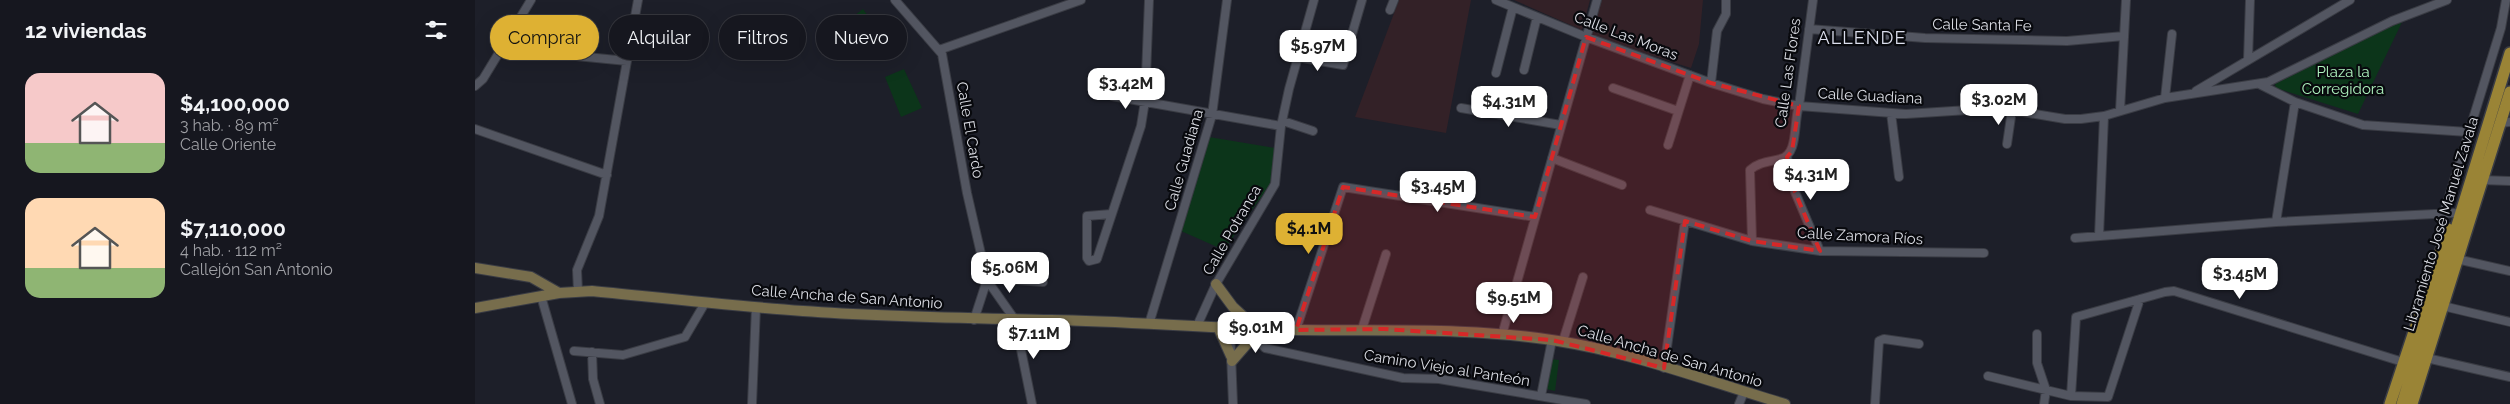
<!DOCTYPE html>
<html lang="es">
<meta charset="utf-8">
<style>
:root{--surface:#16171f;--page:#1f2028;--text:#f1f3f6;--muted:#9e9fa4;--line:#35363d;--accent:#deb133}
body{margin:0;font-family:Raleway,sans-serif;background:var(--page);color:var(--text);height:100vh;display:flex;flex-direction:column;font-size:19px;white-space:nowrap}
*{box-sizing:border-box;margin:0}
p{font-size:16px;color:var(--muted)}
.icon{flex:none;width:28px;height:28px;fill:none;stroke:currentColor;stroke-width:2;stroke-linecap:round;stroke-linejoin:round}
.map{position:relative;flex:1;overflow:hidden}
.side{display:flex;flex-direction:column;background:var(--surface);width:475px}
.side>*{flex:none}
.hud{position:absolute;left:15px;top:15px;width:475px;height:45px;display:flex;gap:10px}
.price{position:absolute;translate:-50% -42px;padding:0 11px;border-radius:10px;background:#fff;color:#222;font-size:16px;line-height:32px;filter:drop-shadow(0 1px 2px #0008)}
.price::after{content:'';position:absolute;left:50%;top:30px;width:15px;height:11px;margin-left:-8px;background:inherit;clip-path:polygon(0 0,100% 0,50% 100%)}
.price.current{background:var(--accent);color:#111}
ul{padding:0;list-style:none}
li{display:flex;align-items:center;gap:15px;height:125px;padding:0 25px}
li span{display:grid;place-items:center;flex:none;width:140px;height:100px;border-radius:15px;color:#555}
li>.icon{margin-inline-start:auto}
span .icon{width:60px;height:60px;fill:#fffc;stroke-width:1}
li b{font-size:21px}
h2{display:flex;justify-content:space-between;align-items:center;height:60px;padding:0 25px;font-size:21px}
.tag{padding:0 18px;border-radius:22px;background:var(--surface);box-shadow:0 5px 20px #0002,0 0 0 1px var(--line);font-size:18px;line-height:45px}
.tag.current{background:var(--accent);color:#111}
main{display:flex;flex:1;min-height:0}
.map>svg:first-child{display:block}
.education{fill:#332127}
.green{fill:#0c351a}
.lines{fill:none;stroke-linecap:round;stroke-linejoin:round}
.street-casing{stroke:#3a3c44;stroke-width:10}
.secondary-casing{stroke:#3a3c44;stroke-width:12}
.primary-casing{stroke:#3a3c44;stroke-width:14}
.street{stroke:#535661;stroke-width:8}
.secondary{stroke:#776d4c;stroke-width:10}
.primary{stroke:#9a8436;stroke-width:11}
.marked{fill:#d62828;fill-opacity:0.2;stroke:#d62828;stroke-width:4;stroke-dasharray:10 6;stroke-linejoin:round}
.labels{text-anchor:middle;stroke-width:4.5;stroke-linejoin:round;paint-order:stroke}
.street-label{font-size:15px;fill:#dbdde4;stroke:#08090d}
.park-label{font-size:15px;fill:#adf1bd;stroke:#08090d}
.quarter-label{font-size:18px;letter-spacing:1px;fill:#dcdfed;stroke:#08090d}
</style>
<main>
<section class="side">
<h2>12 viviendas<svg class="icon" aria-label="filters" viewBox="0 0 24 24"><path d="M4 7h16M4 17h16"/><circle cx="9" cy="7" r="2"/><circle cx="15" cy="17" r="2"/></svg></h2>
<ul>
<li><span style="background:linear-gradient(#f6c9c9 70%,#8fb573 0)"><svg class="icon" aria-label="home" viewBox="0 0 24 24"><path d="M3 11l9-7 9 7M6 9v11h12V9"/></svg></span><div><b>$4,100,000</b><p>3 hab. · 89 m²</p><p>Calle Oriente</p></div></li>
<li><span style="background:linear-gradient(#ffd9b3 70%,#8fb573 0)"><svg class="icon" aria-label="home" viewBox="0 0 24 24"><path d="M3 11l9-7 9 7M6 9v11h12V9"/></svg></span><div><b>$7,110,000</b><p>4 hab. · 112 m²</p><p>Callejón San Antonio</p></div></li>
</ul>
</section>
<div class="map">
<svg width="2035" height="404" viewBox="0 0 2035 404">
<rect width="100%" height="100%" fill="#1d1f29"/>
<!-- education -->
<path class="education" d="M924,0H996L971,133L880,117Z
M1039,0H1115L1107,30Z
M1125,0H1228L1224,44L1216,68L1114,36Z"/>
<!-- green -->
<path class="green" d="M388,9L413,44L394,57L371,22Z
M1928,20L1883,114L1801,88L1800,84Z
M429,69L447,108L426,117L410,77Z
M734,137L800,148L796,183L749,250L706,231Z
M1075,359L1084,360L1080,391L1071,389Z"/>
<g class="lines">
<!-- street casing -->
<g class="street-casing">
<path id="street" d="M420,0L467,54L492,193L512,280L540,320L557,404
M1021,0L1111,37L1236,83L1288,99L1324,106L1431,114L1524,108L1590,119H1606L1629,116L1690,98L1793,82L1917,21L1972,0
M915,10L919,0
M1334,29L1450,38L1592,41L1649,36
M464,50L606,0
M81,54L152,61
M822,57L868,65L887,0
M1773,60L1775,0
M1049,70L1062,17
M1021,73L1038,7
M1236,83L1242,31L1251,14V0
M1784,84L1820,102L1888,125L1993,132
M0,86L8,79L56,0
M1138,88L1203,111
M1721,91L1875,0
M637,96L806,126
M1690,98L1697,34
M986,108L1086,125
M1645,111L1651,0
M1416,113L1424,177
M808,121L838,131
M2025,123L2035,122
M0,129L132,175
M1532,144L1537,110
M1193,145L1215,75
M1312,157L1320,192L1345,251
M1077,158L1147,185
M2006,180L2035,181
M1175,210L1277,241L1345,251L1509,253
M1969,213L2026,28L2031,0
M636,214L612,216V258L614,261L622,259L666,126L670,101L674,0
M1801,222L1820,102
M1624,236L1629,116
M1600,238L1801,222L1979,213
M1277,241L1275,170C1284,162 1294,162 1305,159C1324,155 1318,123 1324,106L1338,0
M1986,260L2035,271
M512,278L568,282
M103,291L102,270L124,216L163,0
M66,296L97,404
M1972,307L2035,322
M499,320L512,280
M674,324L737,115L752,0
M722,326L741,284L800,184L806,126L814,89L839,0
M755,328L758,404
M787,329V345L790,348L928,378L964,379L1111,404
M887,329L911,254
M821,330L868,187L1060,217
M1562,334V363L1571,390L1569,404
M1027,335L1122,0
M1088,341L1108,277
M99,351L148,355L210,337L230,303
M117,352L118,379L125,404
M1956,359L2035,377
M1189,368L1210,221
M1513,376L1596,396L1633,397L1665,299
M1066,396L1077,340
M1596,396L1601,317L1690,292L1699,291L1928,362
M277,404L281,307
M1264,404L1269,392
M1400,404L1404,341L1409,339L1444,344"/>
</g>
<!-- secondary casing -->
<g class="secondary-casing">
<path id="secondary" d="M0,268L56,277L84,293
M741,284L758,307L782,329
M0,308L84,293L117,291C187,298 258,306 328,311C410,317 493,318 576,320C646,321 717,327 787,329C885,333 985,325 1083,341C1160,353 1235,382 1310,404
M743,327L756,356
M757,361L785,329"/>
</g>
<!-- primary casing -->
<g class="primary-casing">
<path id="primary" d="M1915,404L1973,229
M1927,404L2035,53
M1937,404L2035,92"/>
</g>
<!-- street -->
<use href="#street" class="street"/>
<!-- secondary -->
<use href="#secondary" class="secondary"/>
<!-- primary -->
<use href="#primary" class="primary"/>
</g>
<!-- marked area -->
<path class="marked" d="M1111,37L1236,83L1324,106L1317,151L1312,157L1320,192L1345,251L1277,241L1210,221L1189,368L1077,340L909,329L821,330L868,187L1060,217Z"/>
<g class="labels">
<!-- street labels -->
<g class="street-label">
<text transform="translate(1507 25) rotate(1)" y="5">Calle Santa Fe</text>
<text transform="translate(1151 36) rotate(21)" y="5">Calle Las Moras</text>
<text transform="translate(1313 73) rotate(-82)" y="5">Calle Las Flores</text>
<text transform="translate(1395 96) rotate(3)" y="5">Calle Guadiana</text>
<text transform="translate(495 130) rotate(80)" y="5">Calle El Cardo</text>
<text transform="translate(709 160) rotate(-74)" y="5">Calle Guadiana</text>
<text transform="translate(1966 224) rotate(-73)" y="5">Libramiento José Manuel Zavala</text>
<text transform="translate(757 230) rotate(-60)" y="5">Calle Potranca</text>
<text transform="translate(1385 236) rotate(3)" y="5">Calle Zamora Ríos</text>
<text transform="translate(372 297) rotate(4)" y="5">Calle Ancha de San Antonio</text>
<text transform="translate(1195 356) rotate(16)" y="5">Calle Ancha de San Antonio</text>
<text transform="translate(972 368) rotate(9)" y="5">Camino Viejo al Panteón</text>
</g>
<!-- park labels -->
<g class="park-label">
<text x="1868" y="77">Plaza la<tspan x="1868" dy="17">Corregidora</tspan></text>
</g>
<!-- quarter labels -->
<g class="quarter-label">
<text x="1387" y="44">ALLENDE</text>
</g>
</g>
</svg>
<b class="price" style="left:843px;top:72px">$5.97M</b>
<b class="price" style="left:651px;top:110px">$3.42M</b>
<b class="price" style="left:1524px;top:126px">$3.02M</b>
<b class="price" style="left:1034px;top:128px">$4.31M</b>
<b class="price" style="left:1336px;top:201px">$4.31M</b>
<b class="price" style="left:963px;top:213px">$3.45M</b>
<b class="price current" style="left:834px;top:255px">$4.1M</b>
<b class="price" style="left:535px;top:294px">$5.06M</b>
<b class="price" style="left:1765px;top:300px">$3.45M</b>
<b class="price" style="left:1039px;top:324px">$9.51M</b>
<b class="price" style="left:781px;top:354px">$9.01M</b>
<b class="price" style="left:559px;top:360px">$7.11M</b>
<div class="hud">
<a class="tag current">Comprar</a>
<a class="tag">Alquilar</a>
<a class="tag">Filtros</a>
<a class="tag">Nuevo</a>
</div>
</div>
</main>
